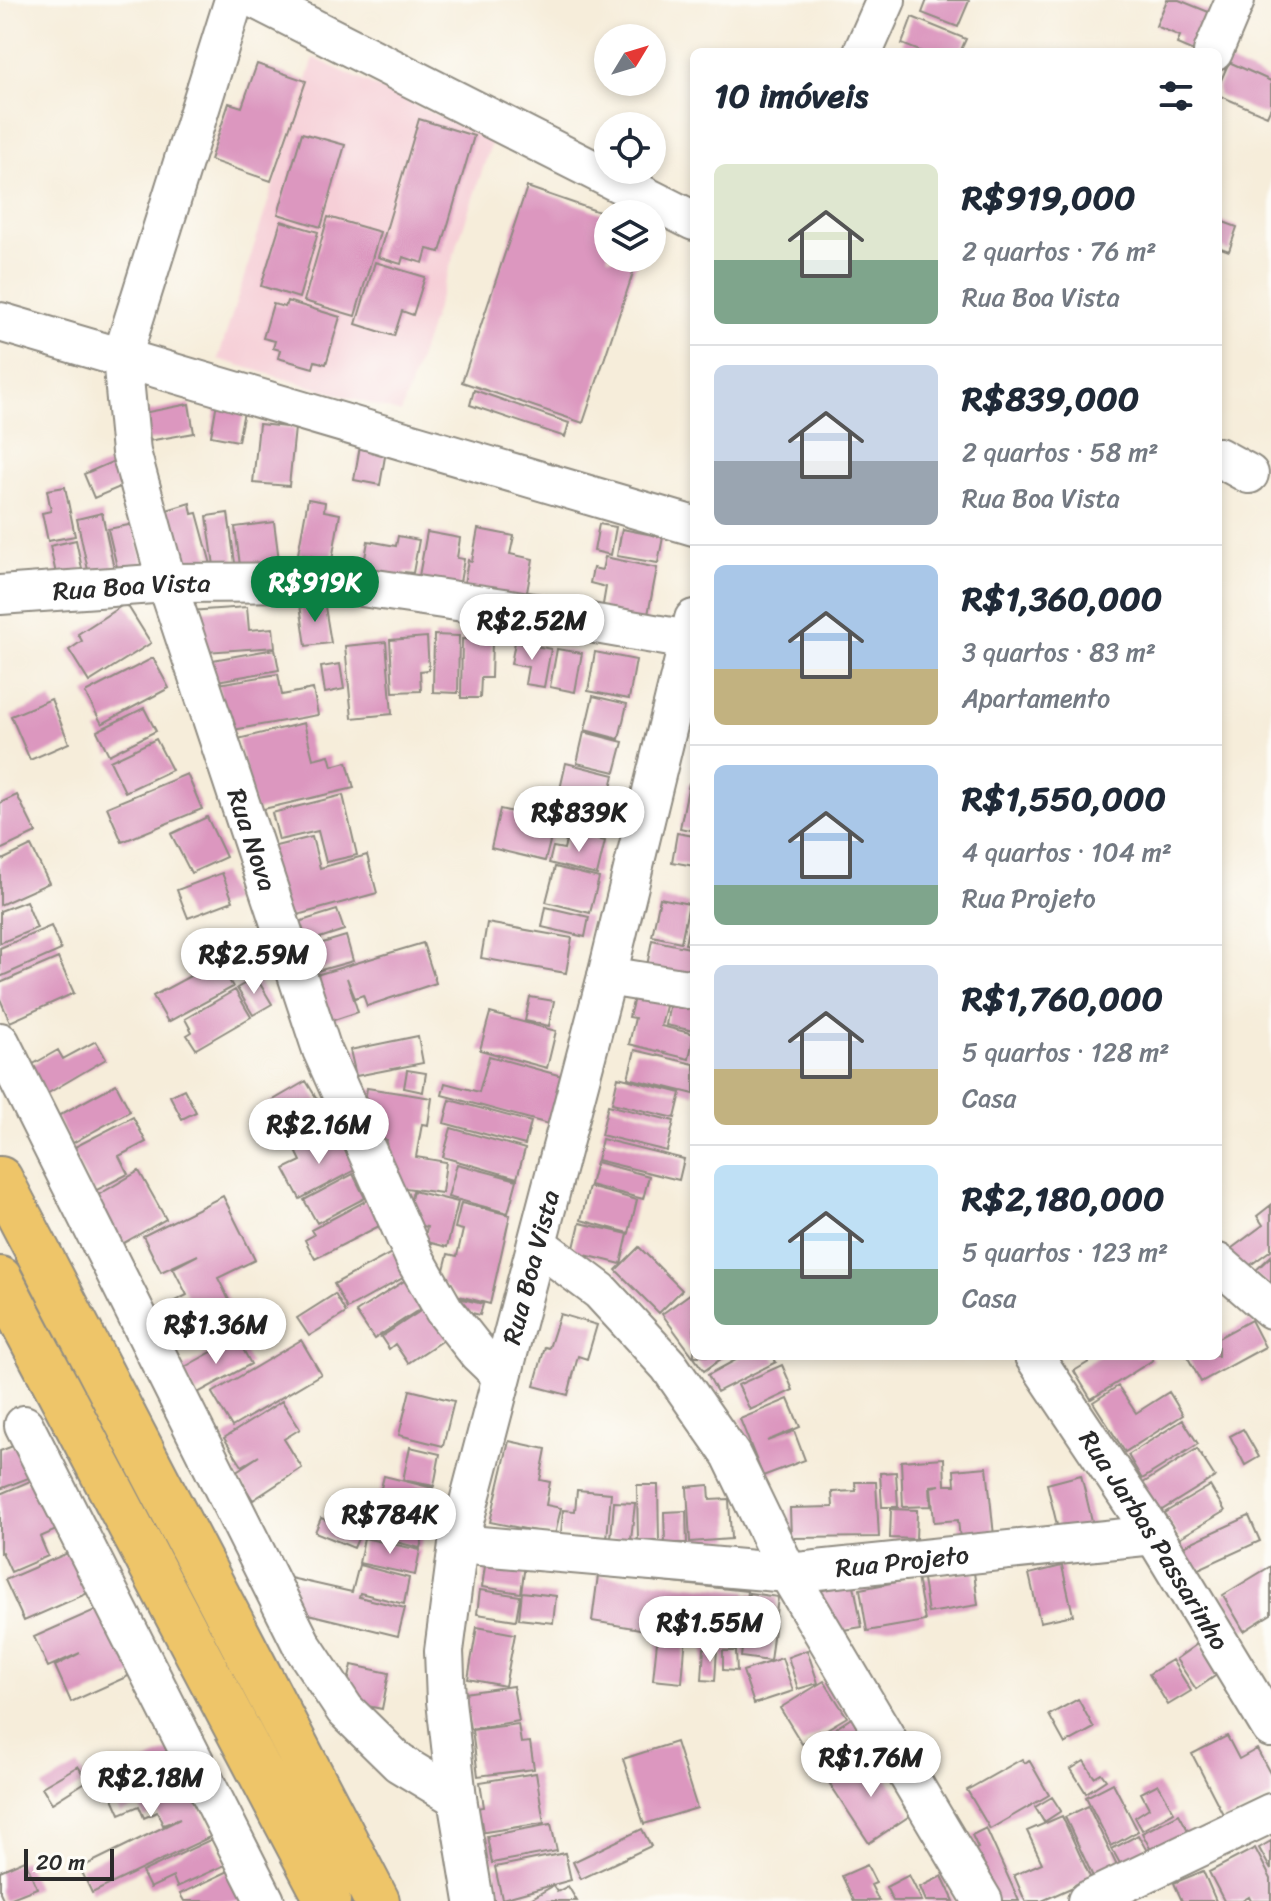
<!DOCTYPE html>
<html lang="pt">
<meta charset="utf-8">
<style>
:root{--surface:#fff;--page:#f2f2f3;--text:#1f2937;--muted:#747a83;--line:#e0e1e3;--accent:#0b8043}
body{margin:0;font-family:Sriracha,sans-serif;background:var(--page);color:var(--text);height:100vh;display:flex;flex-direction:column;font-size:30px;white-space:nowrap}
*{box-sizing:border-box;margin:0}
p{font-size:26px;color:var(--muted)}
.icon{flex:none;width:44px;height:44px;fill:none;stroke:currentColor;stroke-width:2;stroke-linecap:round;stroke-linejoin:round}
.map{position:relative;flex:1;overflow:hidden}
.drawer{position:absolute;left:690px;top:48px;width:532px;height:1312px;display:flex;flex-direction:column;background:var(--surface);border-radius:12px;box-shadow:0 4px 12px #0003}
.drawer>*{flex:none}
.needle{width:52px;rotate:52deg}
.buttons{position:absolute;left:594px;top:24px;display:grid;gap:16px}
.buttons a{display:grid;place-items:center;width:72px;height:72px;border-radius:50%;background:var(--surface);box-shadow:0 4px 12px #0003;font-size:40px}
.scale{position:absolute;left:24px;bottom:20px;width:90px;box-sizing:border-box;padding-left:8px;border:4px solid #2b2b2b;border-top:0;font-size:22px;line-height:28px;white-space:nowrap;color:#2b2b2b;-webkit-text-stroke:6px #fdfcf7;paint-order:stroke}
.price{position:absolute;translate:-50% -68px;padding:0 18px;border-radius:28px;background:#fff;color:#222;font-size:26px;line-height:52px;filter:drop-shadow(0 2px 4px #0008)}
.price::after{content:'';position:absolute;left:50%;top:48px;width:24px;height:18px;margin-left:-12px;background:inherit;clip-path:polygon(0 0,100% 0,50% 100%)}
.price.active{background:var(--accent);color:#fff}
ul{padding:0;list-style:none}
li{display:flex;align-items:center;gap:24px;height:200px;padding:0 24px}
li+li{border-top:2px solid var(--line)}
li span{display:grid;place-items:center;flex:none;width:224px;height:160px;border-radius:12px;color:#555}
li>.icon{margin-inline-start:auto}
span .icon{width:96px;height:96px;fill:#fffc;stroke-width:1}
li b{font-size:34px}
h2{display:flex;justify-content:space-between;align-items:center;height:96px;padding:0 24px;font-size:34px}
.map>svg:first-child{display:block}
.built{fill:#f6cfd7}
.building{fill:#dc97bf}
.lines{fill:none;stroke-linecap:round;stroke-linejoin:round}
.minor-casing{stroke:#908c82;stroke-width:42}
.major-casing{stroke:#908c82;stroke-width:48}
.minor{stroke:#fff;stroke-width:38}
.major{stroke:#eec569;stroke-width:44}
.labels{text-anchor:middle;stroke-width:6;stroke-linejoin:round;paint-order:stroke}
.street-label{font-size:26px;fill:#2b2b2b;stroke:#fdfcf7}
</style>
<div class="map">
<svg width="1271" height="1901" viewBox="0 0 1271 1901">
<rect width="100%" height="100%" fill="#fdfcf7"/>
<filter id="ink" filterUnits="userSpaceOnUse"><feTurbulence type="fractalNoise" baseFrequency=".0125" numOctaves="2"/><feDisplacementMap in="SourceGraphic" scale="16" xChannelSelector="R" yChannelSelector="G"/><feConvolveMatrix kernelMatrix="1 2 1 2 8 2 1 2 1" color-interpolation-filters="sRGB"/></filter>
<filter id="wash" filterUnits="userSpaceOnUse"><feTurbulence type="fractalNoise" baseFrequency=".006" numOctaves="4" result="noise"/><feDisplacementMap in="SourceGraphic" scale="32" xChannelSelector="R" yChannelSelector="G"/><feGaussianBlur stdDeviation="1.8" result="paint"/><feColorMatrix in="noise" values="0 0 0 0 0 0 0 0 0 0 0 0 0 0 0 0 0 1.4 0 .05"/><feComposite in="paint" operator="in"/></filter>
<g filter="url(#wash)">
<rect width="100%" height="100%" fill="#f6edda"/>
<!-- built -->
<path class="built" d="M314,58L492,141L401,413L218,359Z"/>
<g id="blocks">
<!-- building -->
<path class="building" d="M927,0H967L969,1L958,27L922,13Z
M1167,0H1179L1221,17L1196,52L1177,44L1180,36L1156,26Z
M912,17L966,39L960,52H922L902,44Z
M1229,62L1271,81V107L1267,116L1218,95V87Z
M257,64L306,81L271,181L210,160L229,103L242,107Z
M419,119L474,136L440,252L427,249L423,263L403,257L401,264L378,257Z
M302,133L345,145L321,227L278,214Z
M527,187L608,215V258H638L583,423L462,382Z
M328,217L380,232L355,316L304,301Z
M1218,220L1237,227L1229,251L1218,247Z
M281,221L318,232L299,298L261,286Z
M375,262L425,277L413,315L402,311L394,336L356,324Z
M287,301L340,317L326,364L315,361L313,368L278,358L280,350L273,348L275,341L263,338L273,304L285,307Z
M474,390L569,423L565,437L470,405Z
M217,402L245,407L238,441L211,436Z
M189,404L194,433L148,441L143,413Z
M259,424L295,428L289,486L253,483Z
M360,446L386,451L380,485L354,480Z
M121,458L132,482L94,498L84,474Z
M65,487L75,536L48,541L42,513L51,511L47,490Z
M308,499L325,502L324,511L340,514L332,560L298,554Z
M190,503L192,514L197,513L212,568L177,577L160,512Z
M102,513L116,578L91,584L77,519Z
M228,513L236,570L215,573L207,516Z
M274,522L280,568L241,573L235,527Z
M134,524L146,578L121,584L108,529Z
M599,524L616,527L611,555L594,551Z
M478,529L514,536L510,554L533,559L524,608L462,596L468,560L472,561Z
M622,529L663,537L658,563L617,556Z
M427,532L460,538L457,558L464,559L458,594L417,587Z
M398,536L419,540L413,573L405,572L403,582L362,575L368,541L396,546Z
M76,540L85,583L59,588L50,546Z
M605,557L657,568L645,630L600,622L606,587L590,583L593,568L602,570Z
M324,601L331,643L306,646L300,605Z
M126,603L151,643L89,682L69,650L82,641L78,634Z
M247,607L249,630L273,628L275,647L192,653L189,611Z
M434,635L459,636L458,693L433,692Z
M427,637L429,670L420,671L421,691L393,692L390,640Z
M462,639L492,640L491,678H481L480,698H461Z
M386,642L392,714L352,718L345,646Z
M515,642L551,649L544,687L525,684L528,667L511,664Z
M275,649L279,670L211,682L207,661Z
M557,649L582,653L575,692L550,687Z
M595,652L636,660L629,699L588,691Z
M153,658L169,688L102,724L85,693Z
M340,664L344,689L325,693L321,667Z
M278,674L282,695L313,689L318,715L227,731L218,684Z
M593,696L627,704L619,739L585,730Z
M51,699L69,743L30,760L11,716Z
M144,708L156,731L109,755L97,731Z
M304,723L313,759L329,755L332,766L347,762L354,788L255,811L238,739Z
M584,732L623,742L615,772L577,763Z
M156,739L172,770L125,792L110,761Z
M566,763L614,775L606,810L558,798Z
M187,774L202,809L122,842L107,807Z
M689,783L694,784V831L680,828Z
M17,795L36,833L0,850V803Z
M343,795L357,855L326,862L318,831L279,840L272,813Z
M576,805L610,814L603,837L570,827Z
M500,809L555,822L545,861L491,848Z
M207,817L226,857L191,873L171,834Z
M568,832L605,841L597,875L549,863L553,847L564,849Z
M677,833L694,836V866L672,862Z
M312,837L320,868L367,855L377,893L279,920L260,850Z
M31,846L49,883L0,905V861Z
M555,867L599,878L590,913L546,902Z
M222,873L233,901L188,918L177,890Z
M660,898L689,904L681,942L652,936Z
M26,901L37,928L0,943V911Z
M546,907L589,917L585,937L542,927Z
M693,908H694V946L685,944Z
M337,910L344,930L295,946L289,925Z
M487,923L572,938L566,973L481,958Z
M51,926L61,950L0,977V948Z
M346,936L353,961L303,975L296,951Z
M652,940L694,949V981L646,971Z
M423,943L436,983L367,1006L363,995L355,998L347,978L358,1012L328,1022L313,976Z
M58,958L74,993L10,1022L0,999V983Z
M218,961L233,987L168,1022L153,996Z
M256,977L272,1004L253,1015L237,988Z
M235,990L251,1017L196,1049L187,1035L192,1032L185,1019Z
M635,994L667,1002L661,1026L694,1034L689,1059L629,1044L635,1018L629,1017Z
M530,997L554,1001L549,1026L525,1021Z
M670,1001L694,1006V1031L666,1025Z
M490,1013L556,1031L547,1068L480,1050Z
M418,1036L423,1063L356,1076L350,1050Z
M96,1041L106,1059L45,1095L28,1067L58,1050L63,1059Z
M635,1050L694,1064V1094L628,1078Z
M489,1056L569,1078L556,1126L442,1095L445,1083L479,1092Z
M407,1070L426,1073L423,1092L404,1088Z
M618,1077L681,1093L675,1118L612,1103Z
M306,1081L328,1117L285,1143L263,1106Z
M116,1084L130,1111L71,1144L56,1117Z
M367,1088L432,1098L428,1125L422,1124L416,1157L446,1162L442,1193L398,1187L399,1174H389L385,1152L387,1140L375,1138L378,1117L363,1114Z
M184,1089L196,1112L182,1119L170,1096Z
M450,1100L531,1122L525,1145L444,1123Z
M608,1105L674,1121L667,1151L601,1135Z
M133,1117L146,1142L119,1156L128,1174L93,1192L71,1149Z
M451,1128L525,1149L517,1178L443,1157Z
M323,1135L329,1145L341,1139L357,1169L300,1199L284,1169L301,1161L295,1149Z
M602,1139L684,1159L679,1180L597,1160Z
M596,1162L649,1176L643,1199L590,1185Z
M457,1164L517,1180L508,1213L448,1197Z
M139,1171L166,1219L120,1245L93,1198Z
M353,1174L365,1198L317,1223L304,1200Z
M589,1187L637,1200L629,1233L581,1220Z
M413,1191L458,1202L447,1247L424,1241L427,1227L413,1224L416,1213L408,1212Z
M223,1196L255,1260L218,1278L230,1302L166,1333L155,1311L187,1295L173,1268L198,1255L161,1272L143,1236Z
M369,1199L383,1224L315,1259L305,1240L314,1235L311,1230Z
M461,1203L510,1215L490,1304L455,1295L441,1282L448,1254L457,1256L463,1230L455,1228Z
M1271,1205V1250L1238,1274L1224,1254L1263,1225L1257,1216Z
M580,1223L628,1234L621,1264L573,1252Z
M639,1247L682,1290L659,1313L616,1270Z
M395,1251L408,1275L347,1309L334,1284Z
M1271,1256V1288L1253,1273Z
M409,1278L426,1305L374,1339L356,1312Z
M694,1291V1356H725L704,1371L662,1314Z
M335,1294L346,1313L309,1336L297,1318Z
M458,1298L483,1304L480,1315L456,1309Z
M428,1306L449,1336L408,1363L395,1344L389,1349L381,1337Z
M560,1314L597,1325L587,1359L578,1356L568,1395L534,1386L545,1347L549,1348Z
M1251,1320L1265,1347L1201,1382L1187,1356H1218V1338Z
M237,1338L251,1364L196,1394L181,1369Z
M301,1340L321,1374L232,1427L212,1393Z
M743,1356H773L776,1362L717,1392L708,1375Z
M1099,1356H1150L1153,1360L1091,1399L1074,1371Z
M782,1365L793,1390L750,1410L738,1385Z
M1118,1386L1136,1413L1169,1392L1183,1415L1125,1452L1093,1402Z
M410,1390L454,1401L443,1446L399,1435Z
M788,1399L800,1427L767,1441L794,1431L805,1460L763,1476L740,1419Z
M282,1401L300,1429L284,1439L302,1468L253,1500L235,1472L259,1456L242,1466L224,1438Z
M1183,1420L1198,1444L1142,1479L1128,1455Z
M1243,1429L1259,1457L1245,1465L1230,1436Z
M26,1441L39,1474L0,1489V1451Z
M509,1441L546,1449L540,1480L550,1482L546,1505L561,1508L555,1535L490,1522Z
M410,1447L440,1454L434,1486L403,1480Z
M1197,1449L1215,1477L1157,1513L1140,1485Z
M944,1458L945,1485H955L954,1470L987,1467L994,1536L960,1539L958,1520L934,1522L931,1487L940,1485L930,1486L931,1506L903,1507L901,1461Z
M896,1472L898,1507H882L880,1473Z
M1081,1475L1093,1525L1059,1533L1047,1484Z
M384,1476L433,1488L427,1513L378,1500Z
M37,1478L61,1528L40,1537L48,1556L11,1572L2,1552L0,1553V1494Z
M855,1482H876L879,1537L791,1538L790,1508L833,1507L832,1492L856,1491Z
M637,1485H658L659,1541L638,1542Z
M709,1485L710,1500L729,1499L731,1539L690,1542L687,1487Z
M1210,1486L1225,1511L1179,1538L1164,1513Z
M577,1490L611,1493L607,1539L561,1534L563,1510L575,1511Z
M365,1498L429,1515L420,1548L356,1532Z
M614,1502L635,1503L631,1540L611,1538Z
M891,1509L917,1510L916,1539L890,1538Z
M686,1511L687,1543H665L664,1512Z
M1249,1516L1260,1541L1190,1573L1179,1548Z
M321,1518L360,1534L354,1548L315,1532Z
M364,1538L420,1550L415,1575L359,1563Z
M77,1549L95,1590L24,1621L5,1580Z
M486,1559L525,1565L521,1593L482,1587Z
M359,1565L409,1578L404,1604L360,1593L359,1597L405,1608L398,1636L292,1610L286,1577L352,1592Z
M1062,1566L1073,1615L1040,1622L1029,1574Z
M1271,1566V1614L1244,1631L1223,1595Z
M974,1572L978,1605L928,1613L923,1579Z
M598,1575L747,1591L741,1646L712,1642V1638L686,1635L682,1683L653,1680L658,1632L592,1621Z
M917,1578L925,1621L867,1631L860,1589Z
M854,1585L862,1627L824,1633L817,1591Z
M480,1590L520,1596L516,1620L477,1614Z
M522,1592L556,1596L553,1623L519,1619Z
M749,1593L778,1597L770,1661L741,1657Z
M104,1606L135,1673L71,1702L55,1666L80,1653L48,1667L34,1637Z
M477,1627L515,1634L505,1686L468,1679Z
M1200,1642L1221,1672L1196,1689L1176,1659Z
M704,1648L717,1649L715,1681L702,1680Z
M807,1650L818,1683L798,1689L788,1657Z
M723,1651H736L737,1671L723,1670Z
M782,1658L793,1691L754,1704L743,1671Z
M1172,1660L1191,1691L1168,1705L1149,1674Z
M352,1665L389,1673L382,1709L344,1701Z
M824,1681L847,1717L802,1744L780,1708Z
M513,1686L519,1721L470,1729L464,1693Z
M1078,1699L1094,1728L1065,1744L1049,1715Z
M853,1717L875,1751L839,1774L829,1759L821,1764L809,1746Z
M518,1724L521,1743L530,1742L534,1769L478,1776L472,1730Z
M1227,1736L1239,1759L1257,1749L1271,1775V1797L1226,1820L1192,1754Z
M676,1742L697,1808L644,1824L623,1759Z
M173,1749L212,1836L92,1893L80,1868L180,1819L163,1825L157,1812L144,1818L139,1806L120,1814L105,1780Z
M873,1756L911,1815L869,1843L830,1784Z
M1022,1759L1025,1763L1029,1760L1049,1795L990,1829L967,1790Z
M1084,1761L1094,1777L1101,1773L1106,1780L1086,1793L1071,1769Z
M78,1766L87,1781L52,1803L42,1787Z
M536,1773L544,1823L472,1834L468,1809L484,1807L480,1782Z
M1113,1783L1138,1831L1111,1846L1086,1797Z
M1158,1784L1174,1812L1142,1830L1135,1817L1149,1808L1141,1793Z
M1052,1797L1061,1811L1044,1822L1035,1807Z
M1088,1806L1119,1870L1095,1881L1065,1817Z
M1179,1814L1190,1834L1153,1854L1142,1833Z
M1062,1816L1091,1879L1042,1901H1025L1014,1875L1042,1863L1027,1831Z
M551,1824L557,1851L492,1863L487,1836Z
M986,1828L1019,1901H996L963,1855L978,1848L972,1835Z
M642,1829L651,1846L581,1879L573,1862Z
M1138,1835L1148,1853L1122,1867L1112,1849Z
M212,1839L225,1865L177,1887L173,1877L150,1888L142,1872Z
M1271,1841V1870L1259,1848Z
M1255,1848L1271,1879V1901H1251L1249,1897L1242,1901H1224L1209,1872Z
M565,1853L571,1880L502,1899L495,1867Z
M25,1860L37,1888L4,1901L0,1892V1871Z
M867,1865L876,1883L871,1885L879,1901H854L842,1876Z
M235,1868L245,1901H184L180,1894Z
M1203,1871L1216,1901H1182L1174,1883Z
M909,1875L922,1901H893L886,1887Z
M942,1876L954,1901H926L920,1887Z
M553,1886L557,1892L568,1886L577,1901H527Z"/>
</g>
</g>
<g filter="url(#ink)">
<use href="#blocks" fill-opacity="0" stroke="#908c82" stroke-width="2"/>
<g class="lines">
<!-- minor casing -->
<g class="minor-casing">
<g id="minor">
<path id="s1" d="M234,0L122,357L131,452L167,583L322,1050L416,1261L444,1310L478,1353L501,1375"/>
<path d="M257,0L694,221"/>
<path d="M863,52L886,0"/>
<path d="M1213,52L1235,0"/>
<path d="M0,322L694,526"/>
<path d="M1218,457L1249,474"/>
<path id="s2" d="M0,595L167,583L328,582L504,608L694,641"/>
<path d="M607,976L694,990"/>
<path d="M0,1042L302,1645L345,1710L399,1763L457,1798"/>
<path d="M537,1244L600,1291L669,1366L731,1455L788,1573L983,1901"/>
<path d="M1218,1263L1271,1309"/>
<path id="s3" d="M1034,1356L1154,1535L1271,1728"/>
<path d="M24,1425L265,1901"/>
<path id="s4" d="M458,1544L788,1573L1154,1535"/>
<path id="s5" d="M474,1901L457,1798L446,1701L444,1651L458,1544L607,976L694,619"/>
<path d="M1087,1901L1271,1813"/>
</g>
</g>
<!-- major casing -->
<g class="major-casing">
<path id="major" d="M0,1179L377,1901
M0,1279L328,1901"/>
</g>
<!-- minor -->
<use href="#minor" class="minor"/>
<!-- major -->
<use href="#major" class="major"/>
</g>
</g>
<g class="labels">
<!-- street labels -->
<g class="street-label">
<text dy="9" stroke="none"><textPath href="#s2" startOffset="132">Rua Boa Vista</textPath></text>
<text dy="9" stroke="none"><textPath href="#s1" startOffset="876">Rua Nova</textPath></text>
<text dy="9" stroke="none"><textPath href="#s5" startOffset="646">Rua Boa Vista</textPath></text>
<text dy="9" stroke="none"><textPath href="#s3" startOffset="220">Rua Jarbas Passarinho</textPath></text>
<text dy="9" stroke="none"><textPath href="#s4" startOffset="446">Rua Projeto</textPath></text>
</g>
</g>
</svg>
<div class="buttons">
<a><svg class="needle" viewBox="-14 -14 28 28"><path d="M0-13l5 13h-10z" fill="#e53935"/><path d="M0 13l5-13h-10z" fill="#747a83"/></svg></a>
<a><svg class="icon" aria-label="locate" viewBox="0 0 24 24"><circle cx="12" cy="12" r="6"/><path d="M12 2v4M12 18v4M2 12h4M18 12h4"/></svg></a>
<a><svg class="icon" aria-label="layers" viewBox="0 0 24 24"><path d="M12 4l9 5-9 5-9-5zM3 14l9 5 9-5"/></svg></a>
</div>
<div class="scale">20 m</div>
<b class="price active" style="left:315px;top:624px">R$919K</b>
<b class="price" style="left:532px;top:662px">R$2.52M</b>
<b class="price" style="left:579px;top:854px">R$839K</b>
<b class="price" style="left:254px;top:996px">R$2.59M</b>
<b class="price" style="left:319px;top:1166px">R$2.16M</b>
<b class="price" style="left:216px;top:1366px">R$1.36M</b>
<b class="price" style="left:390px;top:1556px">R$784K</b>
<b class="price" style="left:710px;top:1664px">R$1.55M</b>
<b class="price" style="left:871px;top:1799px">R$1.76M</b>
<b class="price" style="left:151px;top:1819px">R$2.18M</b>
<section class="drawer">
<h2>10 imóveis<svg class="icon" aria-label="filters" viewBox="0 0 24 24"><path d="M4 7h16M4 17h16"/><circle cx="9" cy="7" r="2"/><circle cx="15" cy="17" r="2"/></svg></h2>
<ul>
<li><span style="background:linear-gradient(#dfe7d0 60%,#7fa58c 0)"><svg class="icon" aria-label="home" viewBox="0 0 24 24"><path d="M3 11l9-7 9 7M6 9v11h12V9"/></svg></span><div><b>R$919,000</b><p>2 quartos · 76 m²</p><p>Rua Boa Vista</p></div></li>
<li><span style="background:linear-gradient(#c9d6e8 60%,#9aa5b1 0)"><svg class="icon" aria-label="home" viewBox="0 0 24 24"><path d="M3 11l9-7 9 7M6 9v11h12V9"/></svg></span><div><b>R$839,000</b><p>2 quartos · 58 m²</p><p>Rua Boa Vista</p></div></li>
<li><span style="background:linear-gradient(#a9c7e8 65%,#c2b280 0)"><svg class="icon" aria-label="home" viewBox="0 0 24 24"><path d="M3 11l9-7 9 7M6 9v11h12V9"/></svg></span><div><b>R$1,360,000</b><p>3 quartos · 83 m²</p><p>Apartamento</p></div></li>
<li><span style="background:linear-gradient(#a9c7e8 75%,#7fa58c 0)"><svg class="icon" aria-label="home" viewBox="0 0 24 24"><path d="M3 11l9-7 9 7M6 9v11h12V9"/></svg></span><div><b>R$1,550,000</b><p>4 quartos · 104 m²</p><p>Rua Projeto</p></div></li>
<li><span style="background:linear-gradient(#c9d6e8 65%,#c2b280 0)"><svg class="icon" aria-label="home" viewBox="0 0 24 24"><path d="M3 11l9-7 9 7M6 9v11h12V9"/></svg></span><div><b>R$1,760,000</b><p>5 quartos · 128 m²</p><p>Casa</p></div></li>
<li><span style="background:linear-gradient(#bfe0f5 65%,#7fa58c 0)"><svg class="icon" aria-label="home" viewBox="0 0 24 24"><path d="M3 11l9-7 9 7M6 9v11h12V9"/></svg></span><div><b>R$2,180,000</b><p>5 quartos · 123 m²</p><p>Casa</p></div></li>
</ul>
</section>
</div>
